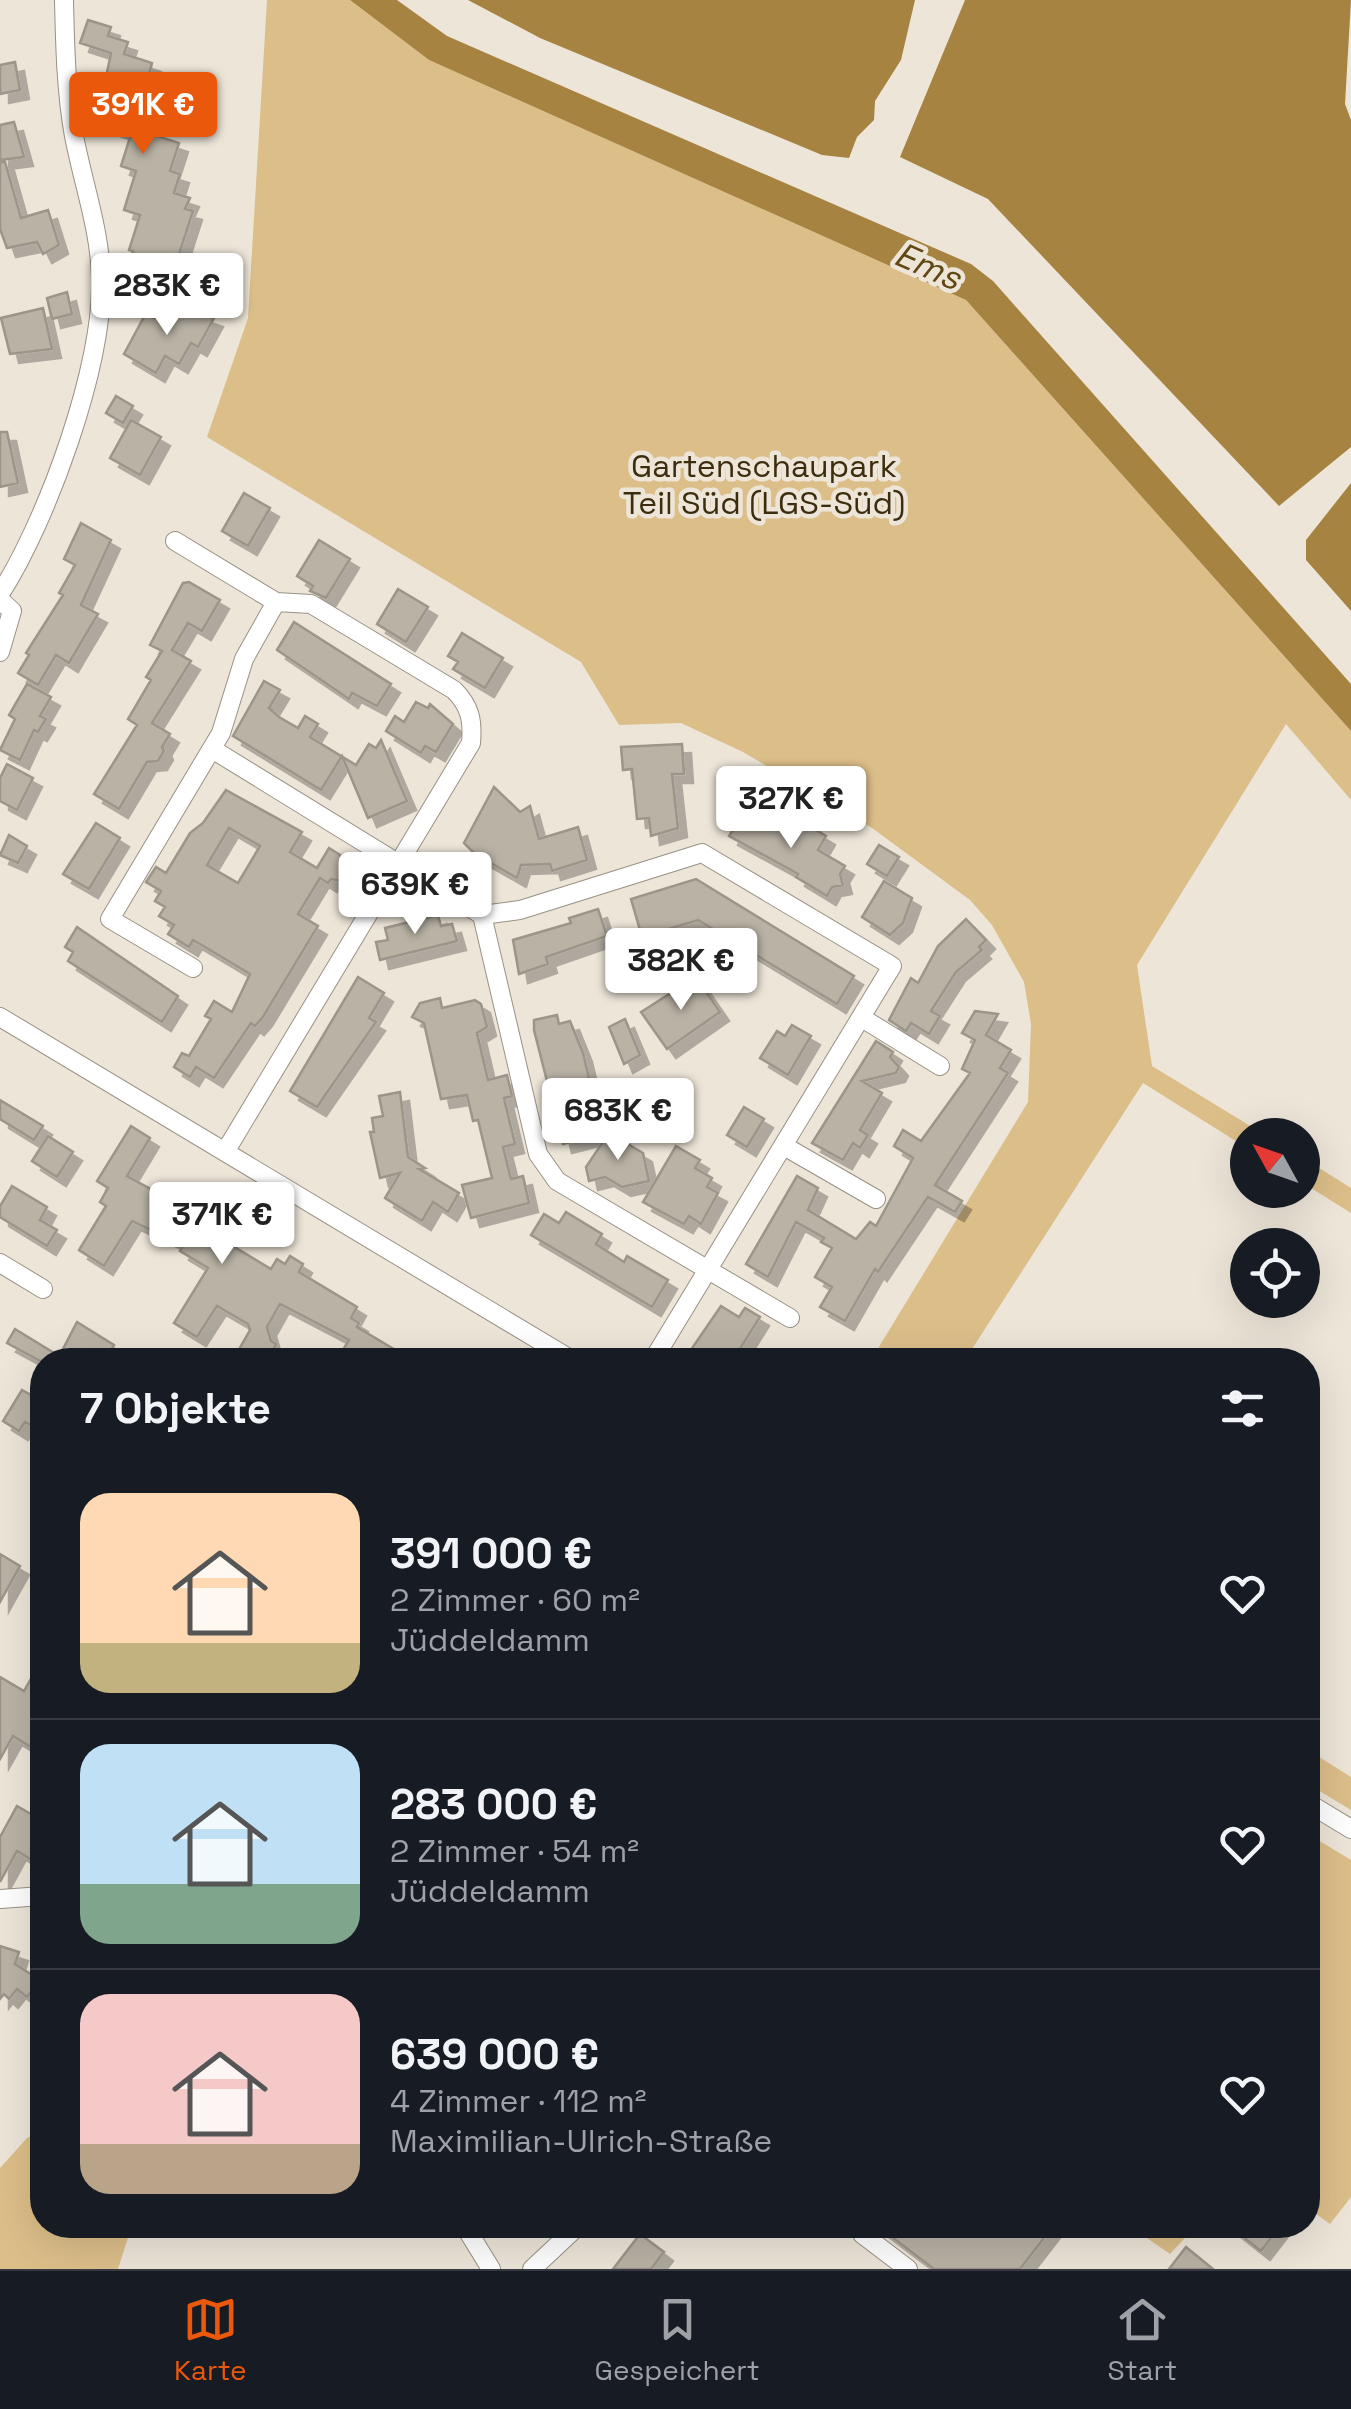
<!DOCTYPE html>
<html lang="de">
<meta charset="utf-8">
<style>
:root{--surface:#171b24;--page:#20242c;--text:#f1f3f6;--muted:#9ea1a6;--line:#363941;--accent:#ea580c}
body{margin:0;font-family:"Space Grotesk",sans-serif;background:var(--page);color:var(--text);height:100vh;display:flex;flex-direction:column;font-size:38px;white-space:nowrap}
*{box-sizing:border-box;margin:0}
p{font-size:32px;color:var(--muted)}
.icon{flex:none;width:55px;height:55px;fill:none;stroke:currentColor;stroke-width:2;stroke-linecap:round;stroke-linejoin:round}
.map{position:relative;flex:1;overflow:hidden}
.sheet{position:absolute;left:30px;top:1348px;width:1290px;height:890px;display:flex;flex-direction:column;background:var(--surface);border-radius:40px;box-shadow:0 10px 40px #0002}
.sheet>*{flex:none}
.needle{width:65px;rotate:310deg}
.tools{position:absolute;left:1230px;top:1118px;display:grid;gap:20px}
.tools a{display:grid;place-items:center;width:90px;height:90px;border-radius:50%;background:var(--surface);box-shadow:0 10px 40px #0002;font-size:50px}
.price{position:absolute;translate:-50% -85px;padding:0 22px;border-radius:10px;background:#fff;color:#222;font-size:32px;line-height:65px;filter:drop-shadow(0 2px 5px #0008)}
.price::after{content:'';position:absolute;left:50%;top:60px;width:30px;height:22px;margin-left:-15px;background:inherit;clip-path:polygon(0 0,100% 0,50% 100%)}
.price.active{background:var(--accent);color:#fff}
ul{padding:0;list-style:none}
li{display:flex;align-items:center;gap:30px;height:250px;padding:0 50px}
li+li{border-top:2px solid var(--line)}
li span{display:grid;place-items:center;flex:none;width:280px;height:200px;border-radius:30px;color:#555}
li>.icon{margin-inline-start:auto}
span .icon{width:120px;height:120px;fill:#fffc;stroke-width:1}
li b{font-size:42px}
h2{display:flex;justify-content:space-between;align-items:center;height:120px;padding:0 50px;font-size:42px}
.menu{display:flex;justify-content:space-around;align-items:center;height:140px;border-top:2px solid var(--line);background:var(--surface);font-size:28px;color:var(--muted)}
.menu a{display:grid;justify-items:center;gap:5px}
.menu .active{color:var(--accent)}
.map>svg:first-child{display:block}
.green{fill:#dcbe89}
.water{fill:#a68340}
.building{fill:#b9b2a5;stroke:#9c9589;stroke-width:2.5;fill-rule:evenodd;filter:url(#shadow)}
.lines{fill:none;stroke-linecap:round;stroke-linejoin:round}
.minor-casing{stroke:#989185;stroke-width:20}
.minor{stroke:#fff;stroke-width:18}
.labels{text-anchor:middle;stroke-width:9;stroke-linejoin:round;paint-order:stroke}
.park-label{font-size:32px;fill:#3c2d0e;stroke:#ede5d8}
.water-label{font-size:35px;font-style:italic;fill:#604713;stroke:#ede5d8}
</style>
<div class="map">
<svg width="1351" height="2269" viewBox="0 0 1351 2269">
<defs>
<filter id="shadow"><feDropShadow dx="9" dy="9" stdDeviation="0" flood-color="#0004"/></filter>
</defs>
<rect width="100%" height="100%" fill="#ede5d8"/>
<!-- green -->
<path class="green" d="M267,0H350L429,60L966,300L1351,731V800L1286,724L1137,965L1152,1066L1265,1135H1248L1247,1148L1143,1083L965,1360H871L1028,1102L1031,1024L1024,982L992,925L970,900L872,828L743,752L681,723L619,725L581,662L207,437L248,318Z
M1303,1158L1351,1188V1213L1303,1183Z
M1308,1750L1351,1777V1810L1308,1784Z
M1308,1834L1351,1860V2197L1330,2224L1308,2208Z
M42,2131V2225H132L118,2269H0V2168L27,2138Z
M1128,2225H1197L1170,2254Z"/>
<!-- water -->
<path class="water" d="M350,0H397L447,36L971,264L993,281L1351,684V731L966,300L429,60Z
M468,0H915L901,60L875,101L874,120L857,137L849,158L822,155L540,38Z
M965,0H1351L1345,104L1351,120V447L1279,506L988,199L900,157Z
M1351,483V611L1306,560V540Z"/>
<!-- building -->
<path class="building" d="M88,20L111,27L108,36L128,42L124,54L152,63L135,129L179,143L170,171L180,174L174,193L190,198L185,209L193,211L174,270L132,256L133,251L129,250L140,215L124,210L136,171L121,166L131,134L105,125L116,91L104,87L111,53L80,43Z
M15,62L20,90L0,94V65Z
M14,122L24,157L0,160V125Z
M0,162H5L21,218L48,210L59,245L43,254L37,242L7,248L0,229Z
M67,292L72,314L52,319L47,298Z
M178,306L214,318L198,347L191,343L179,364L165,356L156,373L124,354L145,315L169,322Z
M43,308L52,349L10,354L1,318Z
M116,396L133,406L123,423L106,413Z
M131,420L161,437L140,475L110,458Z
M0,432H7L18,483L0,487Z
M244,493L270,508L248,546L222,531Z
M81,523L111,540L81,605L98,614L69,663L56,655L38,685L18,673L29,655L26,653L63,595L59,593L75,565L64,559Z
M319,540L350,559L326,598L310,591L313,586L297,576Z
M189,582L220,600L202,631L188,623L172,650L191,661L152,723L170,734L162,747L164,751L158,761L147,762L119,809L94,794L137,725L128,719L151,680L146,677L162,651L150,645L183,583Z
M398,589L428,607L406,642L377,624Z
M294,622L391,684L377,706L352,693L349,699L277,650Z
M462,633L503,658L485,688L453,669L458,662L448,656Z
M264,681L280,690L269,708L279,717L298,728L305,716L318,724L310,737L356,765L369,744L376,748L381,740L407,801L368,818L342,756L321,790L233,736Z
M27,684L51,697L40,716L46,719L38,732L34,730L20,760L0,750L15,719L9,715Z
M416,702L428,708L430,704L453,724L436,752L425,746L421,753L386,731L395,716L404,722Z
M682,744L684,774H672L678,828L651,836L649,818L637,819L632,769L623,770L621,747Z
M7,764L33,778L17,810L0,801V778Z
M494,787L520,812L530,806L539,839L578,827L587,860L552,871L550,864L521,865L517,878L475,854L464,843Z
M226,790L302,832L290,852L317,868L329,848L351,862L343,881L331,879L328,883L320,878L298,914L318,926L263,1017L255,1026L251,1023L214,1078L196,1067L190,1077L174,1067L182,1053L189,1056L211,1019L205,1016L214,1001L232,1012L250,974L193,940L189,947L168,934L174,925L159,916L165,907L155,901L161,891L146,882L156,867L166,873L190,833L203,823ZM229,828L260,846L238,883L207,865Z
M746,809L795,839L804,823L826,836L818,850L845,866L840,874L843,885L832,887L827,896L796,877L798,874L729,836Z
M96,823L120,838L89,889L63,874Z
M9,835L27,846L18,863L0,855Z
M879,845L899,857L887,876L867,864Z
M696,879L854,976L837,1004L698,920L642,937L631,899Z
M884,881L912,898L903,923L890,935L862,917Z
M598,909L607,936L546,957L548,964L519,974L513,940L571,923L569,918Z
M438,915L441,926L452,924L457,941L380,960L376,942L388,940L385,928Z
M966,919L986,940L979,947L982,950L956,972L931,1011L940,1016L929,1034L911,1023L906,1031L889,1020L911,978L918,983L938,946Z
M77,927L178,996L162,1022L68,961L73,952L65,947Z
M358,977L384,993L369,1018L376,1022L317,1107L290,1091Z
M696,977L720,1012L667,1049L641,1012Z
M440,998L442,1008L475,1000L481,1004L487,1027L477,1033L488,1080L507,1075L512,1096L504,1098L515,1144L503,1147L511,1179L523,1176L529,1203L471,1218L462,1185L492,1178L478,1120L473,1121L467,1095L441,1099L424,1023L412,1017L420,1003Z
M975,1011L998,1014L986,1035L1011,1050L1000,1068L1008,1073L935,1185L962,1201L955,1212L928,1197L878,1272L875,1269L845,1321L820,1307L832,1287L815,1277L832,1248L821,1242L824,1238L796,1222L768,1277L746,1264L797,1176L818,1188L808,1210L856,1239L870,1222L876,1226L913,1158L894,1146L903,1130L921,1141L970,1073L962,1069L975,1040L962,1033Z
M557,1015L559,1024L570,1021L583,1053L602,1134L563,1144L534,1030V1020Z
M625,1019L640,1055L624,1064L609,1027Z
M792,1025L811,1036L788,1075L760,1058L777,1031L785,1036Z
M876,1041L893,1052L890,1057L899,1067L896,1073L862,1081L882,1093L860,1130L868,1135L860,1148L853,1143L843,1160L812,1143Z
M400,1092L408,1157L425,1168L419,1169L459,1193L448,1212L433,1202L422,1221L385,1198L400,1173L380,1178L370,1132H374L372,1118L383,1116L379,1096Z
M0,1100L43,1126L34,1140L0,1119Z
M744,1107L764,1119L747,1147L727,1135Z
M131,1126L150,1138L127,1176L200,1216L197,1221L220,1234L218,1237L271,1269L277,1259L285,1264L290,1256L303,1264L299,1272L357,1307L351,1318L359,1323L357,1327L412,1360H337L349,1340L280,1304L267,1327L271,1341L276,1344L268,1360H233L250,1330L248,1324L217,1306L197,1337L174,1323L208,1268L180,1251L183,1245L132,1221L104,1266L79,1250L106,1206L100,1202L108,1188L97,1181Z
M609,1133L643,1153L649,1181L622,1187L605,1177L589,1181L586,1167Z
M48,1136L73,1152L57,1177L32,1161Z
M676,1146L700,1160L695,1168L712,1178L707,1187L718,1193L701,1224L689,1216L684,1224L643,1202Z
M12,1186L47,1207L40,1220L57,1230L47,1246L0,1217V1206Z
M566,1212L602,1234L596,1244L624,1262L627,1256L668,1280L652,1307L531,1235L544,1214L559,1223Z
M721,1306L739,1317L745,1308L760,1317L733,1360H684Z
M77,1322L114,1345L106,1360H84L63,1349Z
M15,1329L54,1353L50,1360L42,1362L7,1343Z
M22,1390L42,1401V1432L25,1422L19,1431L3,1421Z
M0,1554L20,1566L0,1602Z
M42,1659V1754L13,1736L0,1759V1677L24,1691Z
M17,1806L36,1817L33,1824L42,1830V1852L37,1863L17,1851L0,1882V1837Z
M0,1946L19,1952L15,1964L40,1980L27,1997L17,1989L9,1999L4,1994L0,1999Z
M876,2225H1054L1020,2269H934Z
M1228,2225H1281L1261,2251Z
M640,2234L664,2252L651,2269H613Z
M1186,2247L1213,2269H1169Z"/>
<g class="lines">
<!-- minor casing -->
<g class="minor-casing">
<path id="minor" d="M175,541L276,602L311,604L454,690C470,706 473,720 471,743L225,1152
M0,594C47,521 104,365 101,278C100,230 83,183 74,136C66,92 65,45 64,0
M0,600L12,611L0,652
M212,749L482,915L538,1154L557,1181L790,1318
M482,915L520,910L702,853L892,966L653,1360
M193,968L110,919L221,733L244,659L276,602
M0,1017L572,1360
M862,1018L940,1066
M784,1146L876,1199
M0,1263L43,1289
M1308,1803L1351,1829
M0,1899L42,1896
M464,2225L491,2269
M859,2225L862,2234L908,2269
M532,2269L579,2225"/>
</g>
<!-- minor -->
<use href="#minor" class="minor"/>
</g>
<g class="labels">
<!-- park labels -->
<g class="park-label">
<text x="764" y="477">Gartenschaupark<tspan x="764" dy="37">Teil Süd (LGS-Süd)</tspan></text>
</g>
<!-- water labels -->
<g class="water-label">
<text transform="translate(928 266) rotate(24)" y="12">Ems</text>
</g>
</g>
</svg>
<div class="tools">
<a><svg class="needle" viewBox="-14 -14 28 28"><path d="M0-13l5 13h-10z" fill="#e53935"/><path d="M0 13l5-13h-10z" fill="#9ea1a6"/></svg></a>
<a><svg class="icon" aria-label="locate" viewBox="0 0 24 24"><circle cx="12" cy="12" r="6"/><path d="M12 2v4M12 18v4M2 12h4M18 12h4"/></svg></a>
</div>
<b class="price active" style="left:143px;top:157px">391K €</b>
<b class="price" style="left:167px;top:338px">283K €</b>
<b class="price" style="left:791px;top:851px">327K €</b>
<b class="price" style="left:415px;top:937px">639K €</b>
<b class="price" style="left:681px;top:1013px">382K €</b>
<b class="price" style="left:618px;top:1163px">683K €</b>
<b class="price" style="left:222px;top:1267px">371K €</b>
<section class="sheet">
<h2>7 Objekte<svg class="icon" aria-label="filters" viewBox="0 0 24 24"><path d="M4 7h16M4 17h16"/><circle cx="9" cy="7" r="2"/><circle cx="15" cy="17" r="2"/></svg></h2>
<ul>
<li><span style="background:linear-gradient(#ffd9b3 75%,#c2b280 0)"><svg class="icon" aria-label="home" viewBox="0 0 24 24"><path d="M3 11l9-7 9 7M6 9v11h12V9"/></svg></span><div><b>391 000 €</b><p>2 Zimmer · 60 m²</p><p>Jüddeldamm</p></div><svg class="icon" aria-label="heart" viewBox="0 0 24 24"><path d="M12 20l-8-8c-3-5 5-10 8-4 3-6 11-1 8 4z"/></svg></li>
<li><span style="background:linear-gradient(#bfe0f5 70%,#7fa58c 0)"><svg class="icon" aria-label="home" viewBox="0 0 24 24"><path d="M3 11l9-7 9 7M6 9v11h12V9"/></svg></span><div><b>283 000 €</b><p>2 Zimmer · 54 m²</p><p>Jüddeldamm</p></div><svg class="icon" aria-label="heart" viewBox="0 0 24 24"><path d="M12 20l-8-8c-3-5 5-10 8-4 3-6 11-1 8 4z"/></svg></li>
<li><span style="background:linear-gradient(#f6c9c9 75%,#b9a48a 0)"><svg class="icon" aria-label="home" viewBox="0 0 24 24"><path d="M3 11l9-7 9 7M6 9v11h12V9"/></svg></span><div><b>639 000 €</b><p>4 Zimmer · 112 m²</p><p>Maximilian-Ulrich-Straße</p></div><svg class="icon" aria-label="heart" viewBox="0 0 24 24"><path d="M12 20l-8-8c-3-5 5-10 8-4 3-6 11-1 8 4z"/></svg></li>
</ul>
</section>
</div>
<nav class="menu">
<a class="active"><svg class="icon" aria-label="map" viewBox="0 0 24 24"><path d="M3 6l6-2 6 2 6-2v14l-6 2-6-2-6 2zM9 4v14M15 6v14"/></svg>Karte</a>
<a><svg class="icon" aria-label="saved" viewBox="0 0 24 24"><path d="M7 4h10v16l-5-4-5 4z"/></svg>Gespeichert</a>
<a><svg class="icon" aria-label="home" viewBox="0 0 24 24"><path d="M3 11l9-7 9 7M6 9v11h12V9"/></svg>Start</a>
</nav>
